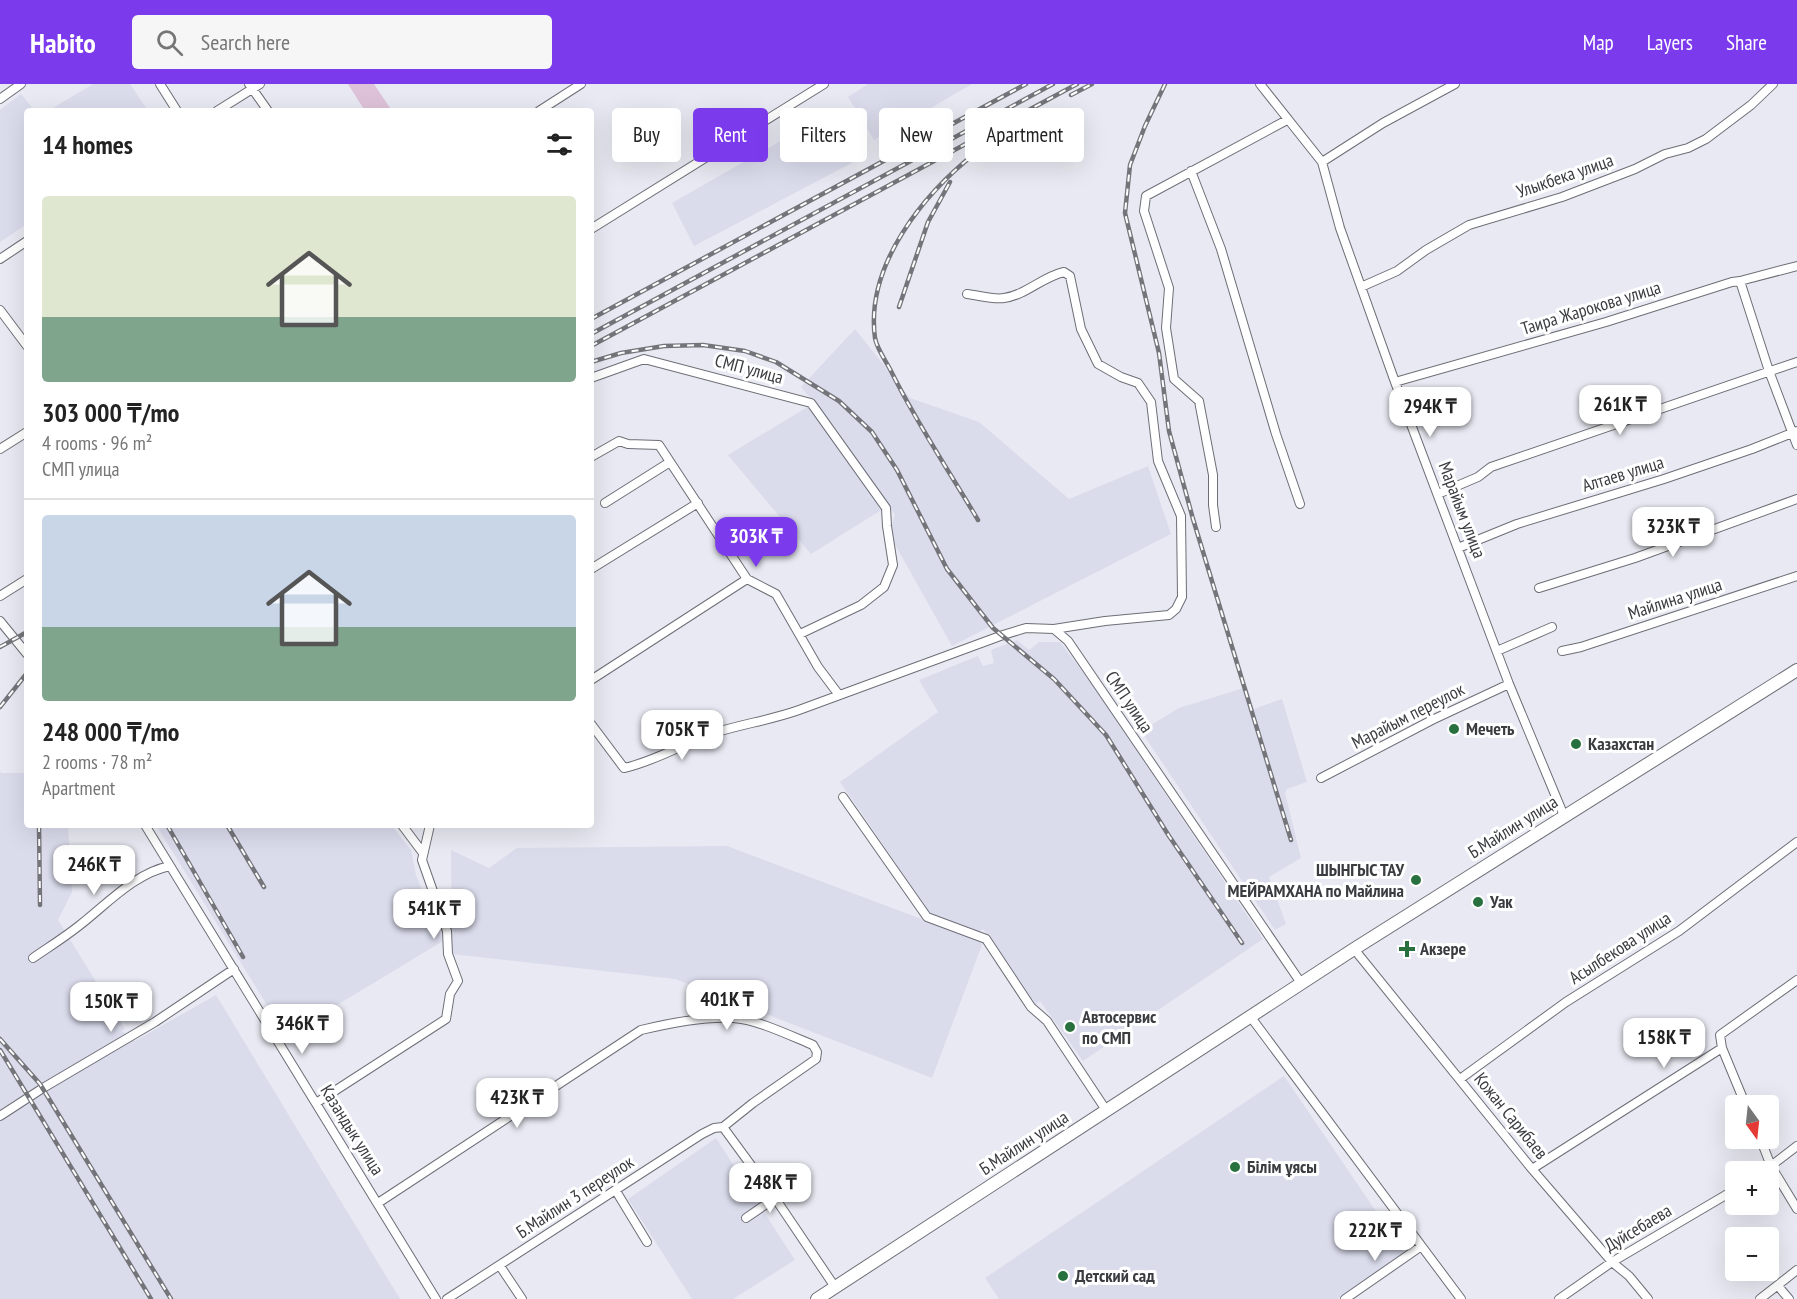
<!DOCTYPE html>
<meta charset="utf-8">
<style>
:root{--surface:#fff;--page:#f6f6f6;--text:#222;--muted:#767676;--line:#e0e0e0;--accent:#7c3aed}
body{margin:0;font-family:"PT Sans Narrow",sans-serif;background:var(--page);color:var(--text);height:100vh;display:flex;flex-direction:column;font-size:22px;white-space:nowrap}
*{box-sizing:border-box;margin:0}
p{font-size:20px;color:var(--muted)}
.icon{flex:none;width:33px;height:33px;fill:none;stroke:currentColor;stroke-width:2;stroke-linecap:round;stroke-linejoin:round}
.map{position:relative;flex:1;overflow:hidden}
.side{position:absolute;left:24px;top:24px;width:570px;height:720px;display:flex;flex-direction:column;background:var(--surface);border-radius:6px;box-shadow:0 6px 24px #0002}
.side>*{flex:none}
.guide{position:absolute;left:612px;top:24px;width:570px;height:54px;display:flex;gap:12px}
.needle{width:39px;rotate:165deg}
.controls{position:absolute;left:1725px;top:1011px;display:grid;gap:12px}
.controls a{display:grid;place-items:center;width:54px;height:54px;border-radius:6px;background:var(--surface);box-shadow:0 6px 24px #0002;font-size:30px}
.price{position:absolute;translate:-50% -51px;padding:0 14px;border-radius:12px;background:#fff;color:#222;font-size:20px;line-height:39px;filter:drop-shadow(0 2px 3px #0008)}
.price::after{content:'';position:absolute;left:50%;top:36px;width:18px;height:14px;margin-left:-9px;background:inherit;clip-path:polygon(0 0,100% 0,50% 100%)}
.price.selected{background:var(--accent);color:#fff}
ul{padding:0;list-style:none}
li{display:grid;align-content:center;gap:12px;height:318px;padding:0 18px}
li+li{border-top:2px solid var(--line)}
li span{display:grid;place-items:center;height:186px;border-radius:6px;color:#555}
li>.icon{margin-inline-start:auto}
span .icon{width:108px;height:108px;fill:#fffc;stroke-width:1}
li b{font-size:26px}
h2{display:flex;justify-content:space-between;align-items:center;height:72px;padding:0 18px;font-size:26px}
.tag{padding:0 21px;border-radius:6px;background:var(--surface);box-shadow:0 6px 24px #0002;font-size:21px;line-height:54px}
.tag.selected{background:var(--accent);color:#fff}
header{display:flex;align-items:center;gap:36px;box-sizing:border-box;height:84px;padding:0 30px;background:var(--accent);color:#fff}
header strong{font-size:28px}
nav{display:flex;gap:33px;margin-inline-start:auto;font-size:21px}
.search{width:420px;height:54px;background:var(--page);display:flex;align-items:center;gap:15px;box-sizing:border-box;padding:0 21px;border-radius:6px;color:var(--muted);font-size:22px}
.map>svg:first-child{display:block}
.built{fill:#dadcec}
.green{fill:#dec2d9}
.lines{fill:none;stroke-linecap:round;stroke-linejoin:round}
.street-casing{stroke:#6d6e76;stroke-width:10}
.secondary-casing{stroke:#6d6e76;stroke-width:14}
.street{stroke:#fff;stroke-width:8}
.secondary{stroke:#fff;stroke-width:12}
.rail-casing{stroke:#74757a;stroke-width:4.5}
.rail{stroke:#fff;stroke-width:2;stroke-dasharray:7;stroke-linecap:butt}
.poi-dot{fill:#28713e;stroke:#fff;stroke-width:2}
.labels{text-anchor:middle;stroke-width:6;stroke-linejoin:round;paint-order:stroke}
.street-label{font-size:18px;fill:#3b3c40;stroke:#fff}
.poi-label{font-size:18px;font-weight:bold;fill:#3b3c40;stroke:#fff;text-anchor:start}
</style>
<header>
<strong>Habito</strong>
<div class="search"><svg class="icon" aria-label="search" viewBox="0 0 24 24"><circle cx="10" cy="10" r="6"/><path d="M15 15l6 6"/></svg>Search here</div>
<nav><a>Map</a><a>Layers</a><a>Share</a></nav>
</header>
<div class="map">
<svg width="1797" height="1215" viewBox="0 0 1797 1215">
<rect width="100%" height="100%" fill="#e8e9f2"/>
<!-- built -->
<path class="built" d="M93,0H130L148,27H48Z
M868,0H972L924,28L922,26L874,56L848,13Z
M21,10L35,27H27V140L0,158V26Z
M840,25L863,73L694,162L672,119L807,42Z
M855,245L910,314L979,338L1069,415L1148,382L1171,450L952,562L893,457L890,446L895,431L835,343L801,303Z
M809,322L883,425L811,470L728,371Z
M1017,556L1029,566L1039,558H1060L1089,596L1263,855L1083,977L1040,917L1035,921L983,845L976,849L930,829L840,698L938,628L919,596L978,572L983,582L994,579L991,566Z
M1247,603L1254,625L1282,615L1307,698L1287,705L1285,709L1301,774L1269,793L1286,840L1275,846L1141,647L1179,624Z
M0,687L1,689H27V741H68L72,808L58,836L125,945L122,947L135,957L216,911L400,1215H0Z
M156,741H391L411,766L416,791L443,857L286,952Z
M727,762L983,858L932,994L675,895L452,870L451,766L489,784L517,764Z
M1284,992L1405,1170L1337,1215H999L985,1194Z
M716,1054L795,1176L733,1215H692L628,1115Z"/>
<!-- green -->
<path class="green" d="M348,0H374L390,24L385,27H365Z"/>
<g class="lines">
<!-- street casing -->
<g class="street-casing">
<path id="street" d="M160,0L177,27
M249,0L268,27
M1260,0L1322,78L1340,144L1395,298L1509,600L1564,732
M0,15L21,0
M217,27L260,0
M539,27L581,0
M1322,78L1383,39L1455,0
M1191,87L1221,165L1276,350L1300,420
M591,145L824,0
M0,175L27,157
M1740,197L1769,287L1797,361
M1361,203L1397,187L1426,166L1469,141L1562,113L1635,85L1665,70L1688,64L1706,55L1751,21L1773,0
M967,210C978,211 993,216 1004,214C1026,211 1042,193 1064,188L1070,192L1081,245L1098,280L1121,293L1138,299L1151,318L1158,377L1181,432L1182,513L1176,525L1169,531L1105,537L1054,545
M0,226L27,262
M591,294L644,275L811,319L886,424L887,442L893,481L884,503L861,521L800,550
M1395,298L1606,238L1732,198L1740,197L1797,182
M0,365L27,348
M591,373L619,357L628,360L659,361L747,495L776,510L818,583L839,611
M1438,410L1478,393L1491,383L1797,278
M605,419L670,378
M1216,443L1213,421V391L1199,317L1174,295L1166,244L1169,204L1144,127L1146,112L1287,36
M1458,464L1517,440L1664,395L1752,365L1797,347
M591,485L698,419
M1539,504L1635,474L1797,415
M0,512L27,495
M0,537L27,570
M1497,567L1552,543
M1562,567L1581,563L1797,492
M591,596L747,495
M591,640L624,684C656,677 684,659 714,649C742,640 771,636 799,626L1003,551L1026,544L1054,545L1068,557L1301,899
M1321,694L1432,636L1509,600
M843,713L927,833L986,855L1031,923L1047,937L1106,1026
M145,741L436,1215
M402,741L423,769
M1354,865L1532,1085L1612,1178L1629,1192L1648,1215
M33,874C49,863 65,853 80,841C107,820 135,789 170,782
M1250,932L1461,1215
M1722,964L1746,1022
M1460,995L1566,918L1679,847L1797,758
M316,1019L446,935L450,910L458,897L448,870L447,847L422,776L430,741
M0,1032L43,1004L155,938L234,885
M723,1043L775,1114L835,1203
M1760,1054L1771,1082L1797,1125
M1532,1085L1722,964L1720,951L1797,896
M1763,1088L1797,1062
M616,1107L647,1158
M378,1119L641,946C666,940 707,932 733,934C756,935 791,952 813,961L817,968L816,975L753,1019L723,1043
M746,1134L775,1114
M500,1182L522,1215
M1778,1202L1789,1215
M447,1215L702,1050L714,1044L723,1043
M1345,1215L1420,1163
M1559,1215L1612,1178L1736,1105
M1760,1215L1797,1186"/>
</g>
<!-- secondary casing -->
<g class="secondary-casing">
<path id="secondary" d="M817,1215L1354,865L1797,586"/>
</g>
<!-- street -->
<use href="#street" class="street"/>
<!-- secondary -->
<use href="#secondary" class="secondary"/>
<!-- rail casing -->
<g class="rail-casing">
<path id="rail" d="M1165,0L1145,42L1130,81L1125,129L1159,269L1169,347L1193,435L1291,756
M1071,11L1092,0
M978,67C924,109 865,181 875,254C877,265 886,277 891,287C916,338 949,387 978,436
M972,73L978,67L1018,40
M899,223L928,138L950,98
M591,235L1026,0
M591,250L1053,0
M591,262L1077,0
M591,278L621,269L664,262L703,261L745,267L776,278L839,317L872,348L897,386L947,485L993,544L1054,595L1106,651L1169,752L1242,859
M0,563L27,548
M0,623L27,589
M39,741L40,821
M167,741L243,873
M227,741L264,803
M0,955L40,1000L171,1215
M0,966L151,1215"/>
</g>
<!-- rail -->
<use href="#rail" class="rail"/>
</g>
<!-- markers -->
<g class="poi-dot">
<circle cx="1454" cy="645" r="6"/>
<circle cx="1576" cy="660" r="6"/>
<circle cx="1416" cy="796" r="6"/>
<circle cx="1478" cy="818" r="6"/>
<path d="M1404 856h6v6h6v6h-6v6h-6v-6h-6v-6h6z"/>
<circle cx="1070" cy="943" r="6"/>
<circle cx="1235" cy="1083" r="6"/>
<circle cx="1063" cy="1192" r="6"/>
</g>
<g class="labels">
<!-- street labels -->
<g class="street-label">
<text transform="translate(1565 92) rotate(-19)" y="6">Улыкбека улица</text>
<text transform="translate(1591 224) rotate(-17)" y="6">Таира Жарокова улица</text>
<text transform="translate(749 285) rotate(15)" y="6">СМП улица</text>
<text transform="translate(1623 390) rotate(-17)" y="6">Алтаев улица</text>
<text transform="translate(1462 426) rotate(69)" y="6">Марайым улица</text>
<text transform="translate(1675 515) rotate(-18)" y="6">Майлина улица</text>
<text transform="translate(1129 618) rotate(56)" y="6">СМП улица</text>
<text transform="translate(1408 632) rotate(-27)" y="6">Марайым переулок</text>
<text transform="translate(1513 743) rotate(-32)" y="6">Б.Майлин улица</text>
<text transform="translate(1620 864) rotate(-33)" y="6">Асылбекова улица</text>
<text transform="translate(1511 1032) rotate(51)" y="6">Кожан Сарибаев</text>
<text transform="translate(352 1046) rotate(58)" y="6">Казандык улица</text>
<text transform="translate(1024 1059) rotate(-33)" y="6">Б.Майлин улица</text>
<text transform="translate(575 1113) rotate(-33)" y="6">Б.Майлин 3 переулок</text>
<text transform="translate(1638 1144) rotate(-31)" y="6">Дуйсебаева</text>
</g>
<!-- poi labels -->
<g class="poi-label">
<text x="1466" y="651">Мечеть</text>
<text x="1588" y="666">Казахстан</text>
<text x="1404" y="792" text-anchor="end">ШЫНГЫС ТАУ<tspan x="1404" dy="21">МЕЙРАМХАНА по Майлина</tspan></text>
<text x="1490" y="824">Уак</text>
<text x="1420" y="871">Акзере</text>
<text x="1082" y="939">Автосервис<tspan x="1082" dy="21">по СМП</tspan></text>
<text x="1247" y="1089">Білім ұясы</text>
<text x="1075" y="1198">Детский сад</text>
</g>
</g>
</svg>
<div class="controls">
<a><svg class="needle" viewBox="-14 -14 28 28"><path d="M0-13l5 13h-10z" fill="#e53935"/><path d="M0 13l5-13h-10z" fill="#767676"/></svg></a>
<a>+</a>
<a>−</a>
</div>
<b class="price" style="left:1620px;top:352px">261K ₸</b>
<b class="price" style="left:1430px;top:354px">294K ₸</b>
<b class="price" style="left:1673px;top:474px">323K ₸</b>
<b class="price selected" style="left:756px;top:484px">303K ₸</b>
<b class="price" style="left:682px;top:677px">705K ₸</b>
<b class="price" style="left:94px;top:812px">246K ₸</b>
<b class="price" style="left:434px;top:856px">541K ₸</b>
<b class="price" style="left:727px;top:947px">401K ₸</b>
<b class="price" style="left:111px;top:949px">150K ₸</b>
<b class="price" style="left:302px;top:971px">346K ₸</b>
<b class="price" style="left:1664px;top:985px">158K ₸</b>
<b class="price" style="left:517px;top:1045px">423K ₸</b>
<b class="price" style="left:770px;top:1130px">248K ₸</b>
<b class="price" style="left:1375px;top:1178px">222K ₸</b>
<div class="guide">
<a class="tag">Buy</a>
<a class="tag selected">Rent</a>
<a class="tag">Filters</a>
<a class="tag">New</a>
<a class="tag">Apartment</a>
</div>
<section class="side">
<h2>14 homes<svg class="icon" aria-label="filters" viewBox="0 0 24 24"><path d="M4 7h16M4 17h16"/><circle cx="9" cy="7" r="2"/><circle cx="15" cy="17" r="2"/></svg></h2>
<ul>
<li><span style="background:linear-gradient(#dfe7d0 65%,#7fa58c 0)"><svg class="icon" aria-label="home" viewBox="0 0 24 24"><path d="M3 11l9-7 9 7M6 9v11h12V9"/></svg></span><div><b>303 000 ₸/mo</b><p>4 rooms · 96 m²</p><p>СМП улица</p></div></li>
<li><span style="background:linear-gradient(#c9d6e8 60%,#7fa58c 0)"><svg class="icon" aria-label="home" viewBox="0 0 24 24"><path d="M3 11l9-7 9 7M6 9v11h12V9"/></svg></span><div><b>248 000 ₸/mo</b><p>2 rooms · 78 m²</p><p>Apartment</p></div></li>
</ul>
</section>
</div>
